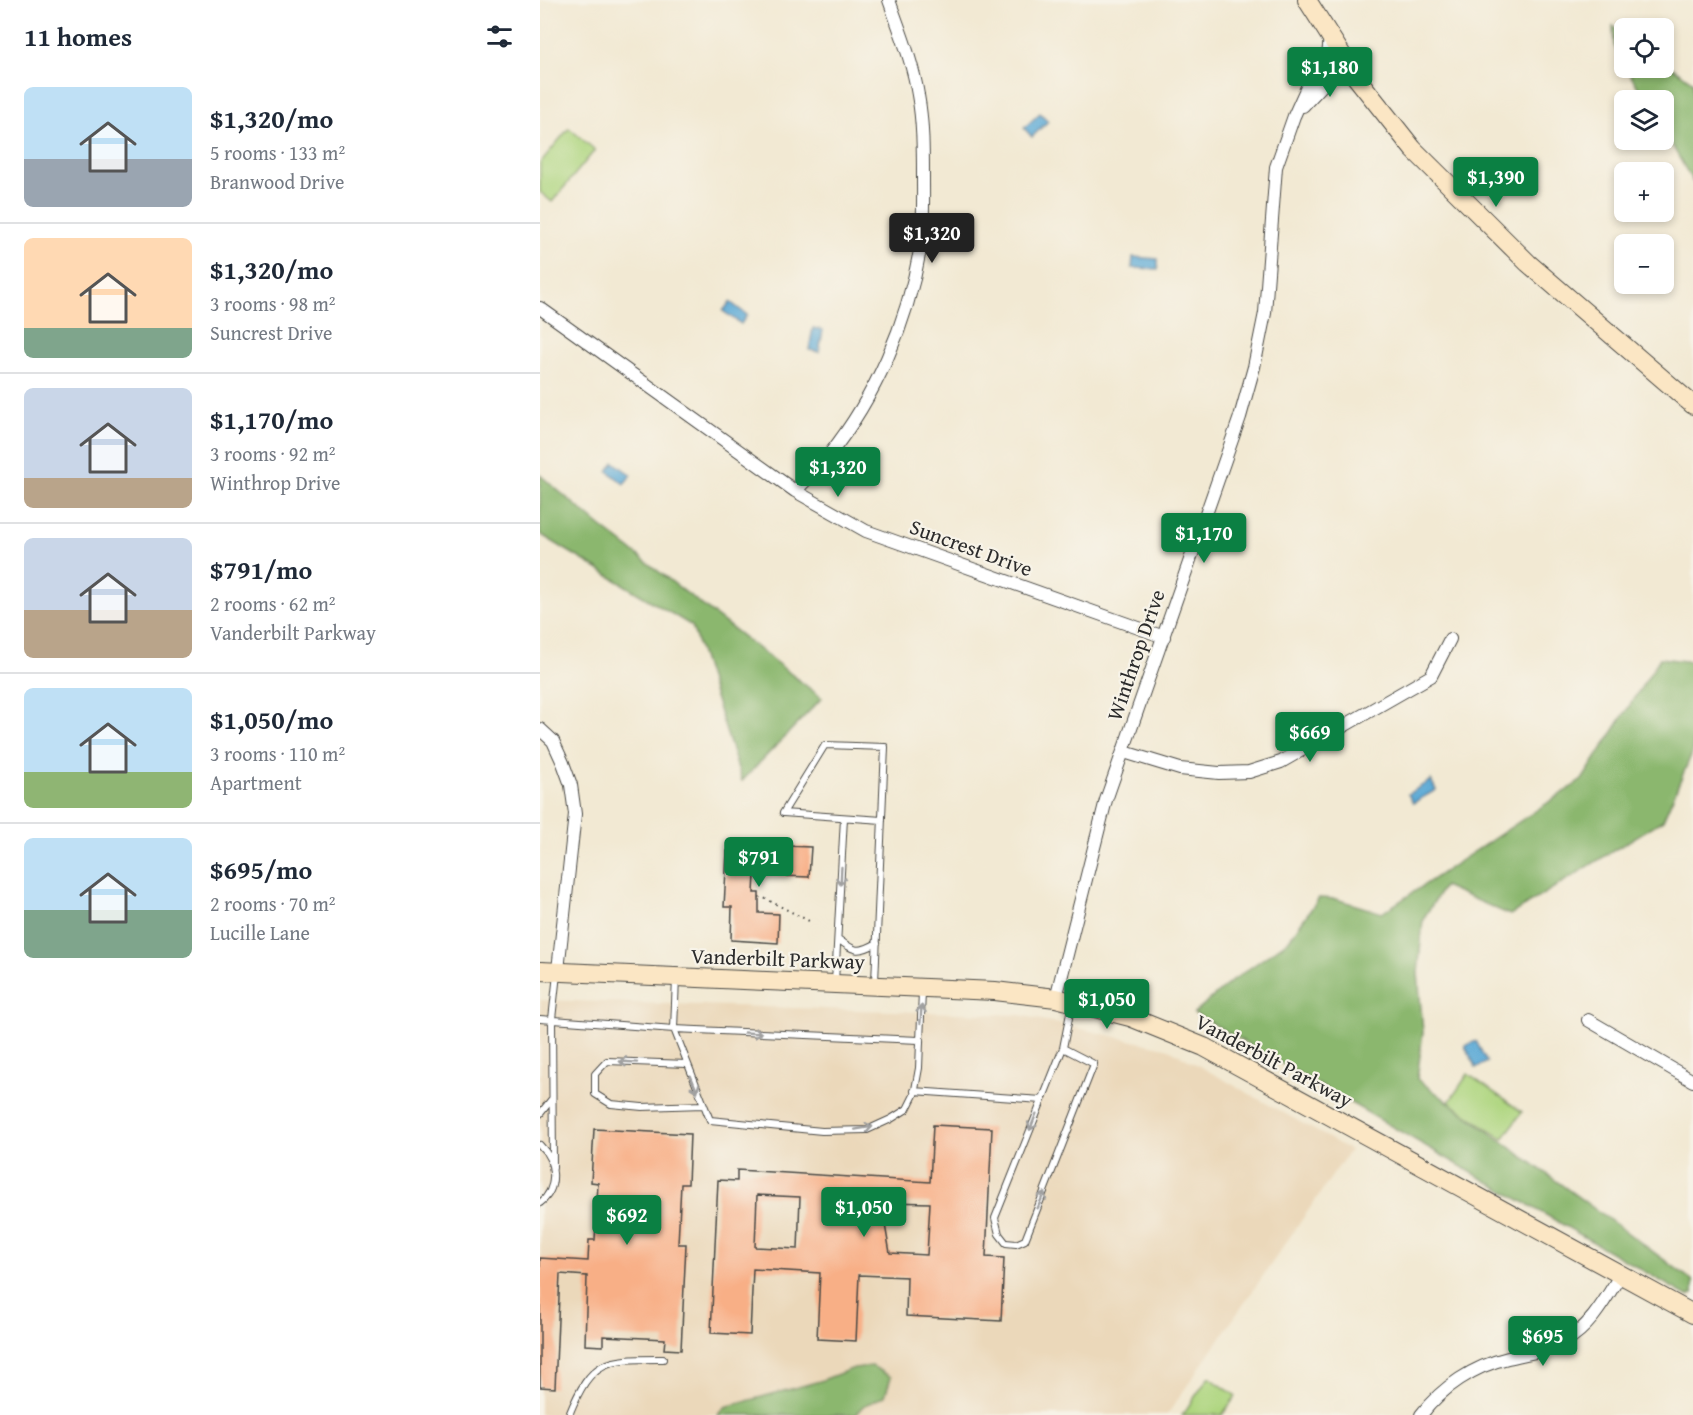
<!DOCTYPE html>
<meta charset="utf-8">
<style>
:root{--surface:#fff;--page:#f6f6f7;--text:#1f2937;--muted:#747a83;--line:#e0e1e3;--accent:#0b8043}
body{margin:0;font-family:"Gentium Book Plus",serif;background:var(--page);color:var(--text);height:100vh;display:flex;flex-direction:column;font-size:22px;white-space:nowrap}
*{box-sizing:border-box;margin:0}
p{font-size:20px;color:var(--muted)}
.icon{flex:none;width:33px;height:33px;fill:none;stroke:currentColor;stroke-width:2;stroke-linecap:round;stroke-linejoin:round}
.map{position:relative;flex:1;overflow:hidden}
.details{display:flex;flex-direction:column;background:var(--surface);width:540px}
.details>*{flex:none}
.fabs{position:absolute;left:1074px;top:18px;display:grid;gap:12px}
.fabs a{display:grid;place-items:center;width:60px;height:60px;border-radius:9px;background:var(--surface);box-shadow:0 3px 9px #0003;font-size:30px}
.price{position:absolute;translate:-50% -51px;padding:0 14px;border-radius:6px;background:var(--accent);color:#fff;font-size:20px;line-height:39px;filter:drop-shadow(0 2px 3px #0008)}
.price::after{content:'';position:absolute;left:50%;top:36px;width:18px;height:14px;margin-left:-9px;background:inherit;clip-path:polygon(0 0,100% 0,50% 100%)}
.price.on{background:#222;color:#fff}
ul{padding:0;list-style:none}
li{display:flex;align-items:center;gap:18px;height:150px;padding:0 24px}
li+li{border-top:2px solid var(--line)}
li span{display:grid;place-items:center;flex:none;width:168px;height:120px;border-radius:9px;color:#555}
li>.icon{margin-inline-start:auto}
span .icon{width:72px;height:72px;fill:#fffc;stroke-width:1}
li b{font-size:26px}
h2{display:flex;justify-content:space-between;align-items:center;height:72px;padding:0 24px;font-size:26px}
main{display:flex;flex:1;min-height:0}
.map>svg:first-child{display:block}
.built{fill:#ebd8ba}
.green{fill:#afd680;stroke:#6d8056;stroke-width:1.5}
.forest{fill:#8bb76e;stroke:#5b714c;stroke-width:1.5}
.water{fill:#5daad6;stroke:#446a80;stroke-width:1.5}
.building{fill:#f8af86;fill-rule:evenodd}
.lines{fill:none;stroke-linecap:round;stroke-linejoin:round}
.lane-casing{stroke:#494844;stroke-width:8}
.street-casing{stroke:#494844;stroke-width:14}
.secondary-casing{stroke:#494844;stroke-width:20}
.path{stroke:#494844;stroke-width:2;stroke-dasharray:1.5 4.5;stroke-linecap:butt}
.lane{stroke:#fff;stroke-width:6}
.street{stroke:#fff;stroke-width:12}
.secondary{stroke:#fbe6c4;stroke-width:18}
.oneway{stroke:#a0a0a0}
.labels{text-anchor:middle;stroke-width:4.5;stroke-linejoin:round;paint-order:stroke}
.street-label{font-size:21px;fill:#2b2b2b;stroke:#f7f3e8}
</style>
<main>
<section class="details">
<h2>11 homes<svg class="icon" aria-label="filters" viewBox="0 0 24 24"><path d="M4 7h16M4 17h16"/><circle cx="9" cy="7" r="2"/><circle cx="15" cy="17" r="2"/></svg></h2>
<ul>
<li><span style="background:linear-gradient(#bfe0f5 60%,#9aa5b1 0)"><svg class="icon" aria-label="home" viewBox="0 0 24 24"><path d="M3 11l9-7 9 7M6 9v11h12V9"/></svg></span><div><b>$1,320/mo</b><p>5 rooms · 133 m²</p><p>Branwood Drive</p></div></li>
<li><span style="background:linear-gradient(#ffd9b3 75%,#7fa58c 0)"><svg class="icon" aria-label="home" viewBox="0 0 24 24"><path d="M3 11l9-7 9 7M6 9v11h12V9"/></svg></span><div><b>$1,320/mo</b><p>3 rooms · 98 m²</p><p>Suncrest Drive</p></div></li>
<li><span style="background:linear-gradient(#c9d6e8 75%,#b9a48a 0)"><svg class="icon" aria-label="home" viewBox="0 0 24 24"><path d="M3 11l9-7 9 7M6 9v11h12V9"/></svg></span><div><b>$1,170/mo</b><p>3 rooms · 92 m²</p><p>Winthrop Drive</p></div></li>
<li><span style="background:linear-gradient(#c9d6e8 60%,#b9a48a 0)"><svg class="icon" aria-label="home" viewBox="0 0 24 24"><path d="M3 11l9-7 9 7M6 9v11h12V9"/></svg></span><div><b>$791/mo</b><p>2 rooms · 62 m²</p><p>Vanderbilt Parkway</p></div></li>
<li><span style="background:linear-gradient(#bfe0f5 70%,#8fb573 0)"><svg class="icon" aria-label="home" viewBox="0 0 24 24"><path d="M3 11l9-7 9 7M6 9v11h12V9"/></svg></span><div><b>$1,050/mo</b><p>3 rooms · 110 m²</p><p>Apartment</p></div></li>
<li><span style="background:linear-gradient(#bfe0f5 60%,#7fa58c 0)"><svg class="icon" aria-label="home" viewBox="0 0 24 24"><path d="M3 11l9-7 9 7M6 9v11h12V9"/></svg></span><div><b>$695/mo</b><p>2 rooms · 70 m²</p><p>Lucille Lane</p></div></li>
</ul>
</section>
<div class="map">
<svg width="1153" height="1415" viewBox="0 0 1153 1415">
<rect width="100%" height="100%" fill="#f7f3e8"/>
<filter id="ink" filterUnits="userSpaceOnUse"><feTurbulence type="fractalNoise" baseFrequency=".0167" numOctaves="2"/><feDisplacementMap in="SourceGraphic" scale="12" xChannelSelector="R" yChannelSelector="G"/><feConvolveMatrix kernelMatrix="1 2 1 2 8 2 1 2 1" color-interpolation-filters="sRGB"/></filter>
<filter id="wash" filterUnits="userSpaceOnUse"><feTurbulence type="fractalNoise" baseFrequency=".008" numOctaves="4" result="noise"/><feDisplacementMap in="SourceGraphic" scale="24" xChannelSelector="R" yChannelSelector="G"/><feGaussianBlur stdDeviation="1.35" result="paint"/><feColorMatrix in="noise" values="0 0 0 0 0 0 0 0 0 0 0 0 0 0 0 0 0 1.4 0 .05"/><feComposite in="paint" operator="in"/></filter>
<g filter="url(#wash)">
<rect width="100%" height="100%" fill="#f2e9d3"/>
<!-- built -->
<path class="built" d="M0,1000L480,1015L629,1049L810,1150L627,1415H0Z"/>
<!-- green -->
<path class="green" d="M29,128L55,150L12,202L0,192V163Z
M928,1074L982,1112L963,1139L909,1102Z
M669,1377L696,1396L682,1415H642Z"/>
<!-- forest -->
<path class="forest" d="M1073,26L1084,35V64L1074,45Z
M1124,62L1153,82V182L1124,131V100H1106L1086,68H1124Z
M0,475L60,526L282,698L202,781L152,626L0,534Z
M1120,658L1153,662V751L1123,820L970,915L904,886L883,919L878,973L883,1032L877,1079L1153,1281V1294L1147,1296L654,1013L693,980L748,941L779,898L796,899L842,913L1042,780Z
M332,1366L351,1377L345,1396L323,1406L315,1415H178L185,1407L280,1381L314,1368Z"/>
<!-- water -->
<path class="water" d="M500,113L508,121L492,137L484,128Z
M593,257L618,259V269L592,268Z
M190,302L207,315L201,324L183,311Z
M273,328L283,330L279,352L269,350Z
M74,462L91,475L84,484L68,471Z
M891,780L896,790L873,803L868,794Z
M936,1041L947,1062L936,1068L925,1046Z"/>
<g id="blocks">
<!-- building -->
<path class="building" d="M220,845L271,847L269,877L215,875L214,893H219V913L239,914L238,943L191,940L192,907H184L187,851L220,853Z
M393,1125L452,1128L446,1257L464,1258L461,1321L366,1316L367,1277L319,1275L316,1341L277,1339L280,1273L213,1269L210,1335L171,1333L178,1180L197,1181V1170L390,1182ZM217,1195L260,1197L258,1249L215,1247ZM347,1202L390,1203L387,1255L350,1253L344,1219Z
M54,1129L150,1134L148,1184H141L138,1244H146L141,1350L124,1349L125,1339L63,1336V1346L45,1345L47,1276L20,1274L15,1388L0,1387V1258L48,1261L49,1240H55L58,1183L51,1182Z"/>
</g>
</g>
<g filter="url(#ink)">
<use href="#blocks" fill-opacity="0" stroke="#494844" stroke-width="1.5"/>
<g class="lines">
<!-- lane casing -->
<g class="lane-casing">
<path id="lane" d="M298,939C314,951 318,954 337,943
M136,978L134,1029L170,1120L282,1131L327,1130L351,1119L367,1109L374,1095L379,1068L382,991
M295,982L304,818
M335,982L345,747L285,745L243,813L342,820
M0,1019L134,1029L379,1040
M523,1048L554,1064L485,1240L476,1244L466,1243L459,1234L455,1218L523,1048L532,1003
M147,1064L67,1061L55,1074V1094L71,1104L102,1107L163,1105
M374,1091L502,1100
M0,1114L11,1100
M0,1145C16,1161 19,1188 0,1203
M13,1168L12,1019L17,974
M29,1415C52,1358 66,1359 123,1359"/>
</g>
<!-- street casing -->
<g class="street-casing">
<path id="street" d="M763,106L805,61
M0,308L255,491L326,531L624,637
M255,491C266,480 279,468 289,455C336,396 367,324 380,250C384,226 383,201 383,177C383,150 383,122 378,95C373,63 360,31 349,0
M0,729L13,741L23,763L31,785L35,814L18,970
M584,752L640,769L679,773L709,772L741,762L891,676L910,639
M516,998L566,800L700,417L714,367L725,313L736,167L754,116L768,85L788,56L790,37
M1048,1020L1153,1081
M881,1415C902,1387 934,1366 968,1358C988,1353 1007,1351 1025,1341C1051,1327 1066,1298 1081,1274"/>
</g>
<!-- secondary casing -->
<g class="secondary-casing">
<path id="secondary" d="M767,0L816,77L873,149L988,263L1153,405
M0,971L455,991L516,998L590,1017L664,1047L1153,1314"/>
</g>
<!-- path -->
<path class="path" d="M219,897L224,898L271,922"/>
<!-- lane -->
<use href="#lane" class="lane"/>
<!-- street -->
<use href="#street" class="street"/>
<!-- secondary -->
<use href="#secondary" class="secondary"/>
</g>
<!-- one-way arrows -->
<defs><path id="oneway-shaft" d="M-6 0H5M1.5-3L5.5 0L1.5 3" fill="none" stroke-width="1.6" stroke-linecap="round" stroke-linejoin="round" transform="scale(1.5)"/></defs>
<g class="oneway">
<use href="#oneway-shaft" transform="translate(301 876) rotate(93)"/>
<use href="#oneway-shaft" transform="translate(381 1014) rotate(-86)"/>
<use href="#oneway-shaft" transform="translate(213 1033) rotate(3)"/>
<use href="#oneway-shaft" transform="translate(88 1062) rotate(-176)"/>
<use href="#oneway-shaft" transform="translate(154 1084) rotate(68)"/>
<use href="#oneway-shaft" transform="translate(493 1122) rotate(112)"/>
<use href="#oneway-shaft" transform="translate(324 1128) rotate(-10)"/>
<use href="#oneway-shaft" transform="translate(501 1200) rotate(-68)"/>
</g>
</g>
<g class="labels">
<!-- street labels -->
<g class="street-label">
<text transform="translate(431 548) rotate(20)" y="7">Suncrest Drive</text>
<text transform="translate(596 655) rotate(-71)" y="7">Winthrop Drive</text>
<text transform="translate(238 959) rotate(2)" y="7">Vanderbilt Parkway</text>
<text transform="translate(734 1061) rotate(28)" y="7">Vanderbilt Parkway</text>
</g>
</g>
</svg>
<div class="fabs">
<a><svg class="icon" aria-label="locate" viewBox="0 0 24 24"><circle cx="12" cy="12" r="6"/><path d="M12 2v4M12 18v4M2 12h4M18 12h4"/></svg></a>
<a><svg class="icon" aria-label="layers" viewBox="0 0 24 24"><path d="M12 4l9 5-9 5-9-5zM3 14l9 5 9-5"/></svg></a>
<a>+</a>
<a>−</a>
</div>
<b class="price" style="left:790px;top:98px">$1,180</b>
<b class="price" style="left:956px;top:208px">$1,390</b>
<b class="price on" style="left:392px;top:264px">$1,320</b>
<b class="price" style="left:298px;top:498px">$1,320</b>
<b class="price" style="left:664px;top:564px">$1,170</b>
<b class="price" style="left:770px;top:763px">$669</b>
<b class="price" style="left:219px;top:888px">$791</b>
<b class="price" style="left:567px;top:1030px">$1,050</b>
<b class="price" style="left:324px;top:1238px">$1,050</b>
<b class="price" style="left:87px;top:1246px">$692</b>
<b class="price" style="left:1003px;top:1367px">$695</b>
</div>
</main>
